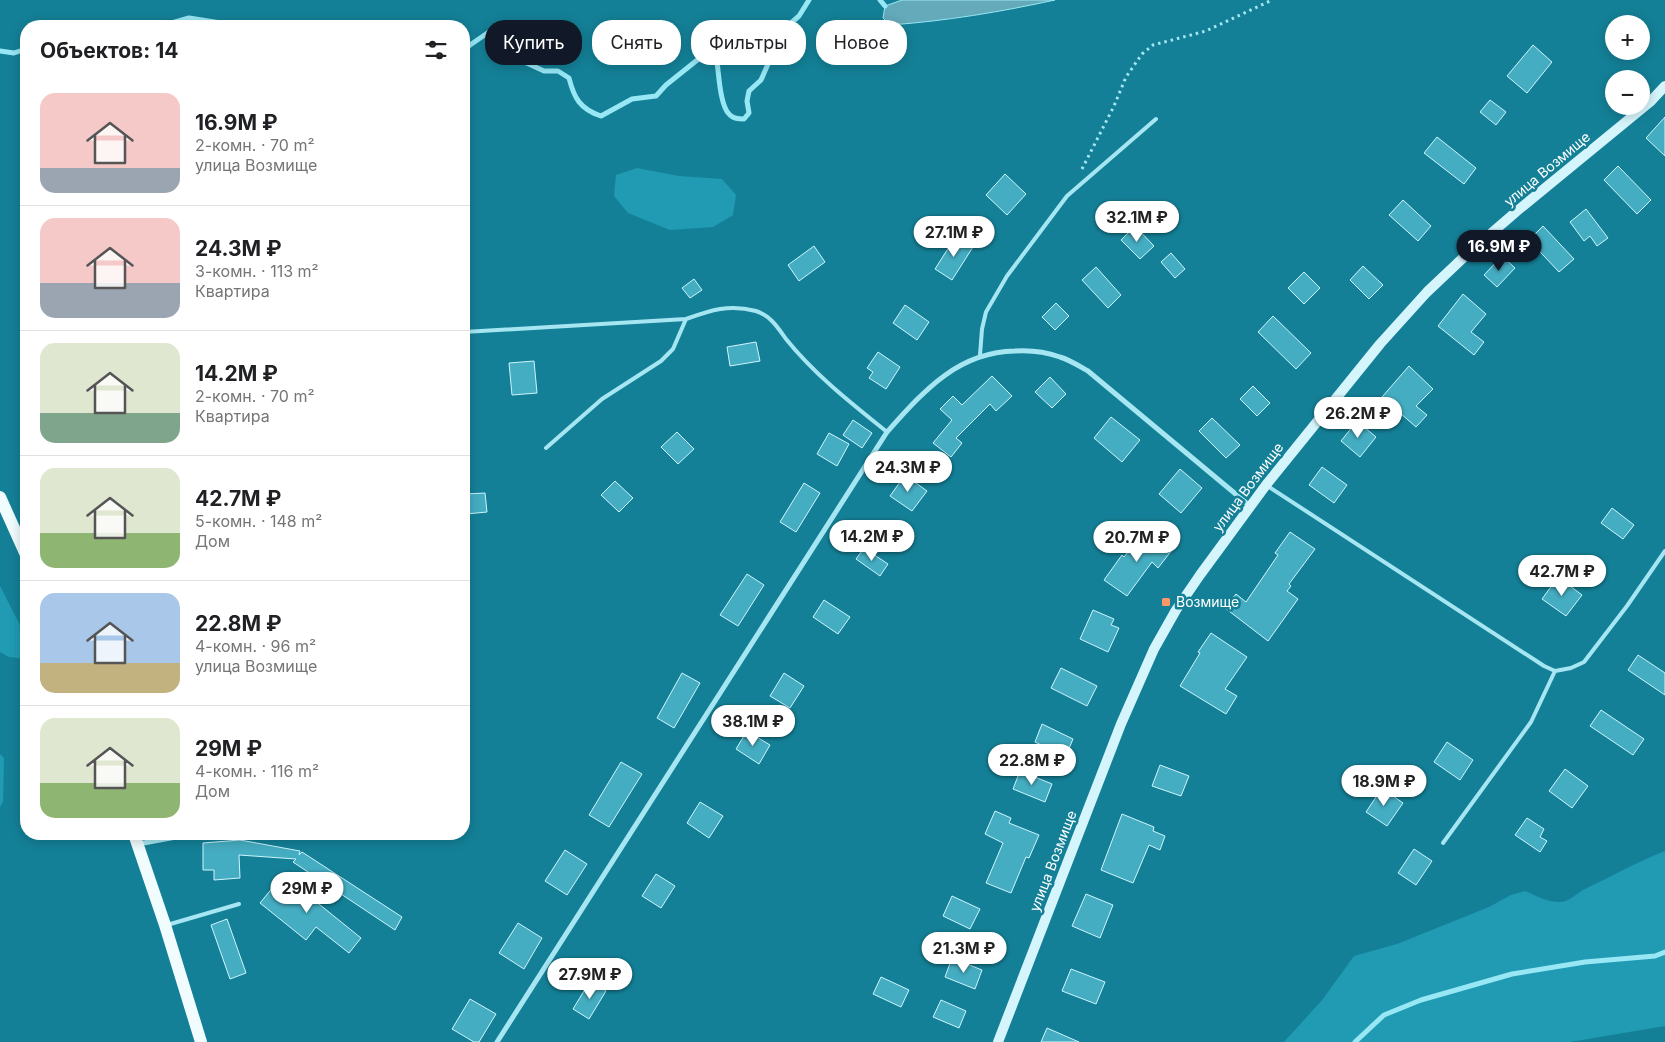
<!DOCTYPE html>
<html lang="ru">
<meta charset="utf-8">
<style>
:root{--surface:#fff;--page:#f6f6f6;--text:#202124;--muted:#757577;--line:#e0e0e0;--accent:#111827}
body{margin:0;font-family:Inter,sans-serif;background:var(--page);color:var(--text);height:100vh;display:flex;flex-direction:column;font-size:19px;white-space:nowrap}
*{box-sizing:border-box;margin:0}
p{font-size:16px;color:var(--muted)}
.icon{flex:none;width:28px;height:28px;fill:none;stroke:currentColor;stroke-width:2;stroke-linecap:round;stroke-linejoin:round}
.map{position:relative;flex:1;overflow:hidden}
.details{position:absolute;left:20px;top:20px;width:450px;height:820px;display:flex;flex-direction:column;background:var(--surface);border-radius:20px;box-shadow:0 2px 12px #0003}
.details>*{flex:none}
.hud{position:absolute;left:485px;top:20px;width:475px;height:45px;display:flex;gap:10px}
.tools{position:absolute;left:1605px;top:15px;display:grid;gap:10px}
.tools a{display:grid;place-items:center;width:45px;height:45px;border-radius:50%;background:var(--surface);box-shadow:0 2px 12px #0003;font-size:25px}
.price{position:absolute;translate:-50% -42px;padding:0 11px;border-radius:18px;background:#fff;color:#222;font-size:16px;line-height:32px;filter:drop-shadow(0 1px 2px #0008)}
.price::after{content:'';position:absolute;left:50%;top:30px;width:15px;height:11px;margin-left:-8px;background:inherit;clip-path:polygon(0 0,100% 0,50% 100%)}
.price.on{background:var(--accent);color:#fff}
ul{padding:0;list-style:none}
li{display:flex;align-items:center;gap:15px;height:125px;padding:0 20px}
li+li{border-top:1px solid var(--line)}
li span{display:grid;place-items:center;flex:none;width:140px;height:100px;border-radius:15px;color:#555}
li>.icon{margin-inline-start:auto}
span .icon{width:60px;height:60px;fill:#fffc;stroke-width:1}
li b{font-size:21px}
h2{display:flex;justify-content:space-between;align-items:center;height:60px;padding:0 20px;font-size:21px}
.chip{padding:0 18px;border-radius:20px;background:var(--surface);box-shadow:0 2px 12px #0003;font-size:18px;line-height:45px}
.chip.on{background:var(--accent);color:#fff}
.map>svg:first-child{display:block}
.green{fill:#209bb3}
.water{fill:#64aaba;stroke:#98e7f5}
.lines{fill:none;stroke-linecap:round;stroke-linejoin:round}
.stream{stroke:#98e7f5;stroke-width:5}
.building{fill:#45adc2;stroke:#cef5fd}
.path{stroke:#a6e6f2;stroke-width:3;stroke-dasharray:2.5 4;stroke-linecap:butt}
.lane{stroke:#a6e6f2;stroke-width:4}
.street{stroke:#a6e6f2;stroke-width:5}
.secondary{stroke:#d5f5fc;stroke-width:10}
.primary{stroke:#f1fcff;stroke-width:12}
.poi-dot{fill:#ff9867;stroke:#148097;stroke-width:2}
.labels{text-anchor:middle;stroke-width:5;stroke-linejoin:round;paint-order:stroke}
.street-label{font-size:14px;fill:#fff;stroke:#148097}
.poi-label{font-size:14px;fill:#fff;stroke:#148097;text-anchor:start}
</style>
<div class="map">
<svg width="1665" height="1042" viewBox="0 0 1665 1042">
<rect width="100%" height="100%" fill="#148097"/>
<!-- green -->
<path class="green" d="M637,168L679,176L722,179L736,195L733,215L713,227L670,230L628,213L614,196L616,175Z
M0,586L26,637V659L9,657L0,652Z
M0,754L4,758L3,802L0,807Z
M1665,851V1026L1570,1042H1284L1323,999L1354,956L1397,944L1489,907L1511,895L1525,891C1537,896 1548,903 1562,902C1570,901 1578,892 1585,889C1612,876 1637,862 1665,851Z"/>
<!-- water -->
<path class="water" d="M902,0H1055C1000,12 946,21 890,25L883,18L885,6Z"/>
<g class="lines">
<!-- stream -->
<path class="stream" d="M880,0L885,6
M105,26C122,20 138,24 155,26
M161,26L189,18L221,23L225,26
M233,26L240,25L244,26
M0,51L14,53L26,49
M464,51L470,45L489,32L500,36L505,46L518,59L544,71H558L569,78C574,98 580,109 601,116L632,99L656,96L666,85L701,57L717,62C719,75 720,105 729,114C733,119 739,119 744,119L749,113L747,101L749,91L761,80L783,30L799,16L809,0
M1355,1042L1384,1015L1421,1000L1512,974L1585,962L1655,956L1665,952"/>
</g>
<!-- building -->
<path class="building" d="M1533,45L1552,62L1527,93L1507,76Z
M1490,100L1506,112L1496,125L1480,112Z
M1665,117V156L1646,138Z
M1437,137L1476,168L1464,184L1424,153Z
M1618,166L1651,200L1637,214L1604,180Z
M1005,174L1026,194L1007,215L986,195Z
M1403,200L1431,226L1418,241L1389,215Z
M1586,209L1608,238L1597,246L1590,236L1584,241L1570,222Z
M1135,226L1154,246L1140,259L1121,240Z
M1543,226L1574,259L1559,272L1529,240Z
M956,236L973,247L952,280L935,269Z
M814,246L825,262L799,281L788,265Z
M1171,253L1185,269L1175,278L1161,262Z
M1502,256L1515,268L1497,287L1484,275Z
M1363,266L1383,285L1369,299L1350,280Z
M1096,267L1121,295L1108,308L1082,280Z
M1304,272L1320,288L1304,304L1288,288Z
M694,279L702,290L690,298L682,288Z
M1463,294L1486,314L1471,332L1484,342L1474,355L1438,326Z
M1056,303L1069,316L1055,330L1042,317Z
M905,305L929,322L917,340L893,323Z
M1273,316L1311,353L1296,369L1258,332Z
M756,342L760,361L730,366L727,347Z
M878,352L900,367L886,389L869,378L873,372L867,368Z
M534,361L537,393L512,395L509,363Z
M1409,366L1433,389L1416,406L1427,415L1416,427L1382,397Z
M992,376L1012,396L996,411L990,404L956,438L962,443L951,457L933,443L952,420L940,409L953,396L962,405Z
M1050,377L1066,394L1052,408L1035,392Z
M1253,386L1270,403L1257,416L1240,399Z
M1111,417L1140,440L1122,462L1094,438Z
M1212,418L1240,445L1226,458L1199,431Z
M853,420L872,433L862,448L843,435Z
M1357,421L1376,437L1360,457L1341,441Z
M677,432L694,449L678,464L661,447Z
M829,433L849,444L837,466L817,454Z
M1322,467L1347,485L1334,503L1309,485Z
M1180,469L1202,488L1181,513L1159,494Z
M905,475L927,491L912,511L890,496Z
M615,481L633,498L619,512L601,495Z
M804,483L820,493L796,532L780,522Z
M485,493L487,512L466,514L465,494Z
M1612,508L1634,525L1623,539L1601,523Z
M1145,530L1172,550L1158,568L1152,562L1127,596L1104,580L1122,555L1124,557Z
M1290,532L1315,549L1289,584L1291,586L1287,591L1298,599L1268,641L1225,608L1236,594L1246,602L1278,555L1275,553Z
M864,548L888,564L880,576L856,559Z
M747,574L764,585L738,626L720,615Z
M1558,577L1582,595L1566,616L1542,599Z
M824,600L850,617L838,634L813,617Z
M1093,610L1114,619L1111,625L1119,628L1108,652L1080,639Z
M1211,633L1247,657L1225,689L1237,696L1226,714L1180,686L1200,653L1198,652Z
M1638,655L1665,673V695L1628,670Z
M1061,668L1097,686L1087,706L1051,688Z
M682,673L700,683L674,728L657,718Z
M784,673L804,686L790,708L770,696Z
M1601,710L1644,739L1633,755L1590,726Z
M1042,724L1073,739L1066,756L1035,742Z
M747,731L770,745L759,764L736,749Z
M1447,742L1473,760L1460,780L1434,762Z
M621,762L642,774L609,827L589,815Z
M1160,765L1189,776L1181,796L1152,786Z
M1565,769L1588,786L1572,808L1549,791Z
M1020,771L1052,784L1045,802L1013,789Z
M1382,788L1403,803L1387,826L1366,812Z
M700,802L723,816L709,838L687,823Z
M995,811L1011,818L1009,823L1039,835L1029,858L1026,857L1011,893L986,883L1003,843L985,834Z
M1122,814L1154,827L1153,831L1165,836L1160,850L1149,845L1133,883L1101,870Z
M1527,818L1544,829L1540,837L1547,841L1540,852L1515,835Z
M240,840L300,851L299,855L302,852L402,917L395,930L293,862L296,859L239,855L240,878L214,880V870H203V843Z
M1414,849L1432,861L1416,885L1398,873Z
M565,850L587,864L567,895L545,881Z
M656,874L675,886L661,908L642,896Z
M283,875L361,938L349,953L316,927L306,940L260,903Z
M1086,894L1113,905L1100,938L1072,926Z
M952,896L980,909L970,929L943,916Z
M227,919L246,973L230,979L211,925Z
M518,923L542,938L524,969L499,953Z
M952,958L982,970L975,989L945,977Z
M1071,969L1105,982L1096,1004L1062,991Z
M881,977L909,990L901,1007L873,994Z
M590,981L606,991L589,1019L573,1009Z
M470,999L496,1014L479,1042H474L452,1029Z
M941,1000L966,1011L959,1028L933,1017Z
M1047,1028L1079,1042H1041Z"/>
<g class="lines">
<!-- path -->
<path class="path" d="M1082,169L1114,106L1126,77L1142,54L1153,45L1206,31L1272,0"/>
<!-- lane -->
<path class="lane" d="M464,332L686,319C711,310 729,304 756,311C771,316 778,328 786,339C815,375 851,403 887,432
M980,355L982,329L986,312L1007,276L1067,196L1156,119
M546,448L602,399L661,361L673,349L686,319
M1266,485L1544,666L1555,671
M1443,843L1531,722L1555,671L1571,668L1584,662L1627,606L1665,551
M167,925L239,904"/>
<!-- street -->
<path class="street" d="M138,844L192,834
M497,1042L887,432C923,392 957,352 1015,351C1030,350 1046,352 1060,357C1070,360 1079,366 1088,371L1250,506"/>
<!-- secondary -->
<path class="secondary" d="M998,1042L1121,724L1154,649L1176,610L1200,575L1266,485L1380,344L1427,292L1465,256L1517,211L1650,102L1665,86"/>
<!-- primary -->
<path class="primary" d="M0,497L26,555
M134,834L165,925L201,1042"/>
</g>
<!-- markers -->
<rect class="poi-dot" x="1161" y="597" width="10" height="10" rx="2.5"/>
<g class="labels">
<!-- street labels -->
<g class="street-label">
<text transform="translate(1547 169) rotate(-40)" y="5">улица Возмище</text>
<text transform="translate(1248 487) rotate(-53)" y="5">улица Возмище</text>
<text transform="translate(1053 861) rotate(-69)" y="5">улица Возмище</text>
</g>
<!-- poi labels -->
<g class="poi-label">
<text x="1176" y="607">Возмище</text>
</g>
</g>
</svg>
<div class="tools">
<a>+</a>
<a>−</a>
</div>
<b class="price" style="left:1137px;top:243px">32.1M ₽</b>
<b class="price" style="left:954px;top:258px">27.1M ₽</b>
<b class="price on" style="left:1499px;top:272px">16.9M ₽</b>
<b class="price" style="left:1358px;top:439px">26.2M ₽</b>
<b class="price" style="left:908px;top:493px">24.3M ₽</b>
<b class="price" style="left:872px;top:562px">14.2M ₽</b>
<b class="price" style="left:1137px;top:563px">20.7M ₽</b>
<b class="price" style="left:1562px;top:597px">42.7M ₽</b>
<b class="price" style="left:753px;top:747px">38.1M ₽</b>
<b class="price" style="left:1032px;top:786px">22.8M ₽</b>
<b class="price" style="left:1384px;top:807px">18.9M ₽</b>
<b class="price" style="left:307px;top:914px">29M ₽</b>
<b class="price" style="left:964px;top:974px">21.3M ₽</b>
<b class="price" style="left:590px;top:1000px">27.9M ₽</b>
<div class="hud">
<a class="chip on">Купить</a>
<a class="chip">Снять</a>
<a class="chip">Фильтры</a>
<a class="chip">Новое</a>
</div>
<section class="details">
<h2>Объектов: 14<svg class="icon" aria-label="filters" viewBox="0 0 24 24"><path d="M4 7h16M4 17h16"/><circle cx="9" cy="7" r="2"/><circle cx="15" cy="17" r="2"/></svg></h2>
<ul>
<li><span style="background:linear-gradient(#f6c9c9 75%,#9aa5b1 0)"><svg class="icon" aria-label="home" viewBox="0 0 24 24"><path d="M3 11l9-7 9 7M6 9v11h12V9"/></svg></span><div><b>16.9M ₽</b><p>2-комн. · 70 m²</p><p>улица Возмище</p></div></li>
<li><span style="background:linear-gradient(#f6c9c9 65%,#9aa5b1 0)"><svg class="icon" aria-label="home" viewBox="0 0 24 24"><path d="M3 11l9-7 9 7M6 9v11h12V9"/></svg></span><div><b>24.3M ₽</b><p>3-комн. · 113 m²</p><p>Квартира</p></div></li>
<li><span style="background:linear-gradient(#dfe7d0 70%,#7fa58c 0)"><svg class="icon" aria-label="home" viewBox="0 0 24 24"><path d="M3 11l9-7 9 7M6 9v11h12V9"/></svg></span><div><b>14.2M ₽</b><p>2-комн. · 70 m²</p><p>Квартира</p></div></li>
<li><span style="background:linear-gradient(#dfe7d0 65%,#8fb573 0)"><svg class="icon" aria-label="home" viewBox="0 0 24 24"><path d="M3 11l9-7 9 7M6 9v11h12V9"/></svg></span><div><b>42.7M ₽</b><p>5-комн. · 148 m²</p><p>Дом</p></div></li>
<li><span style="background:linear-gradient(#a9c7e8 70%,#c2b280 0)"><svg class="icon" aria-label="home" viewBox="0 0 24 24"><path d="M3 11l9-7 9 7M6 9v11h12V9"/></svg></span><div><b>22.8M ₽</b><p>4-комн. · 96 m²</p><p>улица Возмище</p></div></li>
<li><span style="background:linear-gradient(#dfe7d0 65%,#8fb573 0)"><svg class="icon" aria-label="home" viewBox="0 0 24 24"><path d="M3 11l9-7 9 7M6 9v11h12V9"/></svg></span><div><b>29M ₽</b><p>4-комн. · 116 m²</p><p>Дом</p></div></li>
</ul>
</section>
</div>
